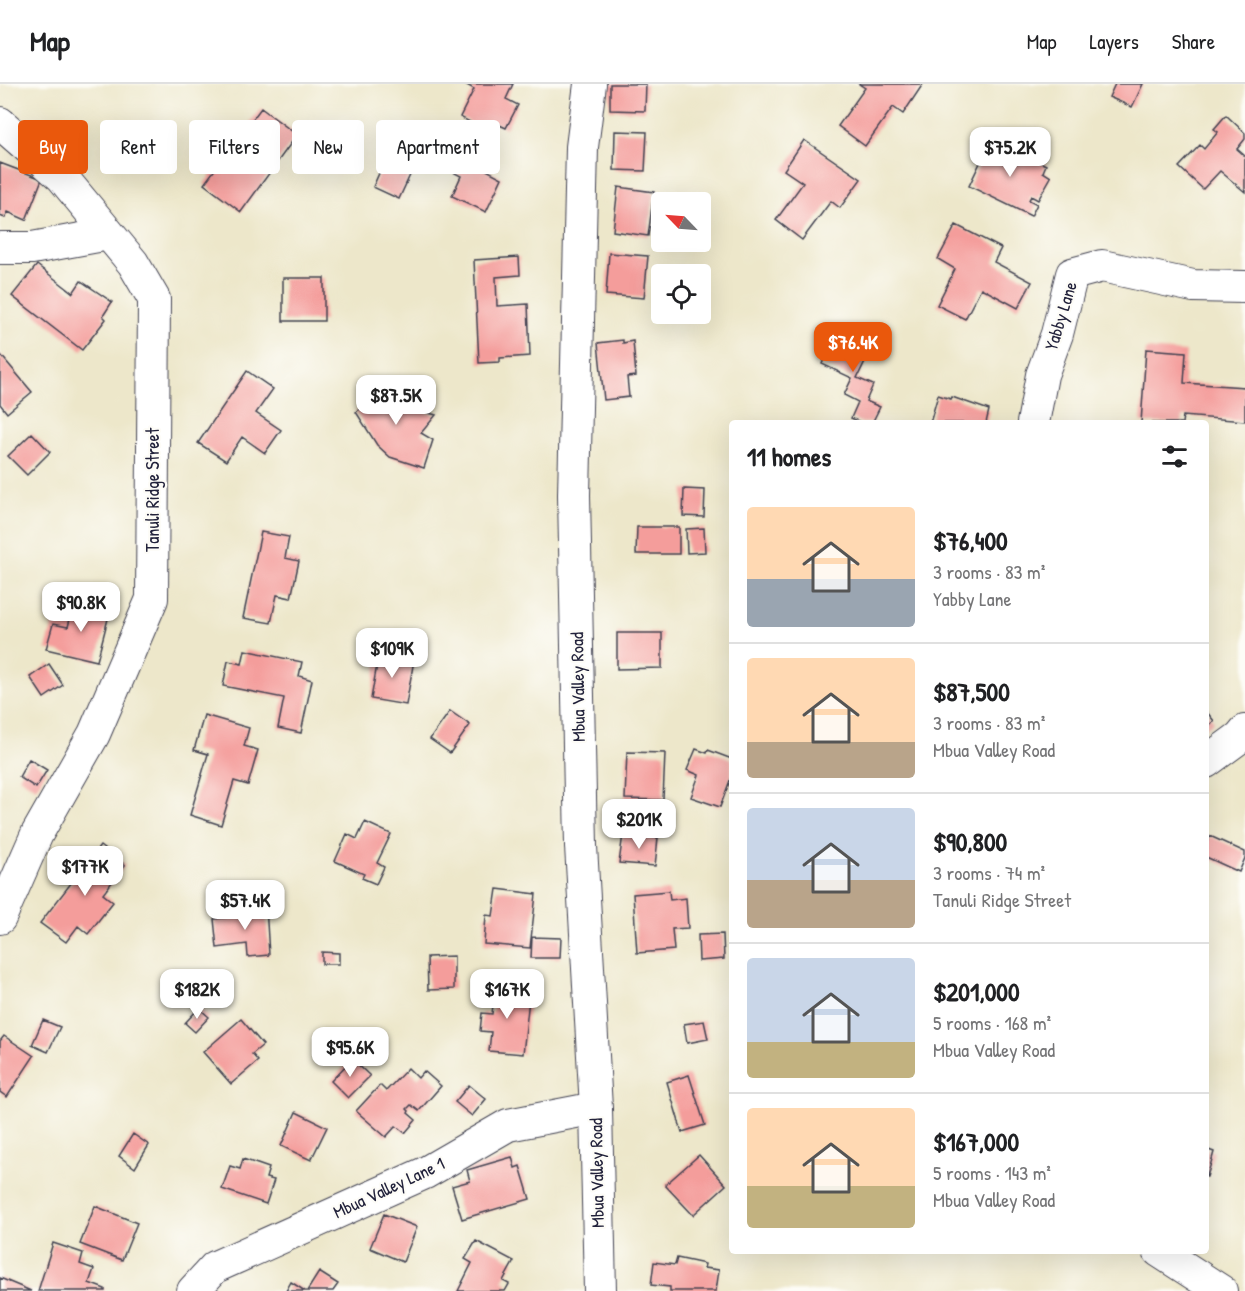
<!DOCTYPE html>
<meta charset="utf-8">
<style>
:root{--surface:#fff;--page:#f2f2f2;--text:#202124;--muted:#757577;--line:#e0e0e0;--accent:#ea580c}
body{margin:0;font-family:"Patrick Hand",sans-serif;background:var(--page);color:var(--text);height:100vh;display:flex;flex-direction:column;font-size:22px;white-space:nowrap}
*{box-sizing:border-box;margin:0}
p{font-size:20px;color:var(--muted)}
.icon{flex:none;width:33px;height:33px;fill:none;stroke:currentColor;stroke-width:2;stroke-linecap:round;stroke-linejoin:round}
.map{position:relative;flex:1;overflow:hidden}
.side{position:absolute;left:729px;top:336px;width:480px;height:834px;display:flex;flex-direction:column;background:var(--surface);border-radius:6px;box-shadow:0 6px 24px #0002}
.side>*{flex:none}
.hud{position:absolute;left:18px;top:36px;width:570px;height:54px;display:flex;gap:12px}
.needle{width:39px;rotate:295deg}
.fabs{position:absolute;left:651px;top:108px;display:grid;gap:12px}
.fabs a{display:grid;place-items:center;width:60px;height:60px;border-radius:6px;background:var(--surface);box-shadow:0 6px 24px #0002;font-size:30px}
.price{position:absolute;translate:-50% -51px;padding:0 14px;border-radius:12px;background:#fff;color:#222;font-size:20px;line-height:39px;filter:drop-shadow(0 2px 3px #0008)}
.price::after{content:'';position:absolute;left:50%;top:36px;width:18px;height:14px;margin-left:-9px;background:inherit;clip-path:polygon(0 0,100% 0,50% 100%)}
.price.on{background:var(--accent);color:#fff}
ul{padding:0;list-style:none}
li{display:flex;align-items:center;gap:18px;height:150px;padding:0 18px}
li+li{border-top:2px solid var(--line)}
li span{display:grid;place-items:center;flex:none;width:168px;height:120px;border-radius:6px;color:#555}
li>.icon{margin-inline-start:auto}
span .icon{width:72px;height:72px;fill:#fffc;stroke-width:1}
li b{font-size:26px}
h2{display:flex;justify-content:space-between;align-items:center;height:72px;padding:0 18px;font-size:26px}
.chip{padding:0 21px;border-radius:6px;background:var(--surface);box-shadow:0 6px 24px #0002;font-size:21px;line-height:54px}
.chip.on{background:var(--accent);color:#fff}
header{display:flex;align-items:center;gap:36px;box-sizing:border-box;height:84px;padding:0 30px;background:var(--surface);border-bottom:2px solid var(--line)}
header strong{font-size:28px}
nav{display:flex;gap:33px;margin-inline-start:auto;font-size:21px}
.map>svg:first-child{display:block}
.building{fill:#f49d9b}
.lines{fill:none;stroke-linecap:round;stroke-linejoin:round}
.minor-casing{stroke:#404050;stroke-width:34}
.minor{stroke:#fff;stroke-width:32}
.labels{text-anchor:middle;stroke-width:4.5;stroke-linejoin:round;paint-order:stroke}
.street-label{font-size:18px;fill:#22223b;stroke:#fdfcf7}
</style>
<header>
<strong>Map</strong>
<nav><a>Map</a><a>Layers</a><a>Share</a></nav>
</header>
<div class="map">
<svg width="1245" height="1207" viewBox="0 0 1245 1207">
<rect width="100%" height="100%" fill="#fdfcf7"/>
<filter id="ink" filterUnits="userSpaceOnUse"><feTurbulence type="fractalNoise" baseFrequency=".0167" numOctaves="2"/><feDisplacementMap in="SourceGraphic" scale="12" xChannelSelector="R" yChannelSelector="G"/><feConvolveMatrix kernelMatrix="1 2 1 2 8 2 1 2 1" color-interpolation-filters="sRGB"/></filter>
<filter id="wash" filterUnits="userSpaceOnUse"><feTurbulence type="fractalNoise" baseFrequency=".008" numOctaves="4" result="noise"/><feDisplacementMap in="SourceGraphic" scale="24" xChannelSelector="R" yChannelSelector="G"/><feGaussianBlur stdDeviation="1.35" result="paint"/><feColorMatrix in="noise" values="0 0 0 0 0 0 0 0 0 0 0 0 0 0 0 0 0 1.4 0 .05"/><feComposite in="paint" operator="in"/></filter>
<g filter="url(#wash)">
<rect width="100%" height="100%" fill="#ede7ca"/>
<g id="blocks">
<!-- building -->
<path class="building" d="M465,0H513L506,15L518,21L506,44L493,38L473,79L502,94L486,128L452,112L461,92L447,85L470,38L460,33L474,5Z
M610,0H646L645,27L610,26Z
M859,0H923L903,30L893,23L865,62L838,42L865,4Z
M1115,0H1143L1132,23L1109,13Z
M261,24L297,51L241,128L204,100Z
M1226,31L1245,49V55L1237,65L1245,72V108L1220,87L1203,105L1179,83L1200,61L1204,65L1218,48L1214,45Z
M615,47L647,48L645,87L614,86Z
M804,56L861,95L840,124L831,117L802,156L776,136L803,99L784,86Z
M991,56L1046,81L1043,88L1051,93L1038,116L1031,112L1029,116L1037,120L1031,132L969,102Z
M384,78L411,89L399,115L373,103Z
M0,79L42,95L26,136L8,128L5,134L0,132Z
M618,103L654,108L648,152L613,147Z
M956,141L1001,164L994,178L1032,198L1018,224L981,204L965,235L937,221L955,185L938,175Z
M609,169L648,172L644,214L606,211Z
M519,173L520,191L496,193L497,222L528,220L530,272L500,274V278L479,279L474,176Z
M37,181L73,209L81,197L112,218L103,232L106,235L82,266L12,212Z
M283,194H324V237H283Z
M838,246L872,263L857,294L873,301L866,317L880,323L872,339H862L851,334L858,318L844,311L852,294L822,280Z
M623,256V259L633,257L636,292L627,293L629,313L604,316L598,259Z
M1146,265L1186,268L1184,299L1245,303V337L1183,332L1182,339H1141Z
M0,270L32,308L7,329L0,320Z
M247,287L273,305L256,329L281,346L265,369L242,353L226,377L198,359Z
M365,300L401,308L403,322L436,331L421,349L433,356L424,384L390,373L377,361L356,328L368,319Z
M938,311L951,315L952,313L989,326L986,339H930Z
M32,349L50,368L27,391L8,372Z
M684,405L705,406L704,433L683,432Z
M637,443H679V470H636Z
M704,444L705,468L687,469L686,445Z
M261,448L289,453L285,474L299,477L291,514L277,511L271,539L243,534Z
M74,519L110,527L97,577L46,565L53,540L68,543Z
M617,549H662V584L617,585Z
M245,566L302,578L299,592L312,596L301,649L278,644L284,614L223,602L228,577L242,580Z
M379,569L414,576L406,621L371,615Z
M49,580L63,601L44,614L30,593Z
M450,627L470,641L450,669L430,655Z
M1206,627L1214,637L1206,644Z
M204,631L249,644L244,662L258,666L248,701L234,697L221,741L190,731L208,670L194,666Z
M696,665L707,669L708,666L732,675V691L720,723L691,713L699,691L687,686Z
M627,668L665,669L663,716L625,715Z
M29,675L47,686L36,704L19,693Z
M365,738L391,750L377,779L384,783L376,800L362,794L364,790L335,777L347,750L357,755Z
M623,750L658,754L655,782L619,779Z
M1210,752L1245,768V774L1239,788L1206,773V760Z
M100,762L125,781L103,810L113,818L88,850L78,842L66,858L40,839Z
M497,805L536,810L530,864L484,860L486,831L493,832Z
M669,807L670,816L686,814L688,844L672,845L674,866L637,869L633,810Z
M266,822L269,871L248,873L247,860L217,864L214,835L245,831L244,824Z
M723,850L724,875L699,877L698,851Z
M532,853L561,854L560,874H531Z
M322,868L339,869V880H322Z
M454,872V905L428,906L427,873Z
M495,902L530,906L523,970L489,967L491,948L480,947L482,929L492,930Z
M199,924L209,933L195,948L185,939Z
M241,935L263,961L252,970L258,977L231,1000L203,968Z
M43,936L60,943L48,968L32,961Z
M704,937L708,955L687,959L684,940Z
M4,952L34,972L7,1013L0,1008V957Z
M352,975L370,992L348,1014L331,997Z
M408,984L418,994L424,987L441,1002L419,1027L411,1021L407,1025L409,1027L408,1029L416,1036L405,1049L396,1042L386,1053L356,1027L380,1001L386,1007Z
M689,991L705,1041L682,1048L667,998Z
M469,1001L486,1015L472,1032L455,1018Z
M296,1028L327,1043L311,1076L281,1062Z
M133,1050L149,1061L135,1084L119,1072Z
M1206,1065L1214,1068L1207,1093H1206Z
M699,1071L726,1101L693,1131L665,1101Z
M512,1073L515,1084L520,1082L530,1115L462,1135L452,1102L470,1097L467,1086Z
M243,1075L269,1084L266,1094L274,1096L266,1120L222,1105L230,1082L240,1085Z
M95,1122L137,1139L122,1176L80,1160Z
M384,1130L417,1143L403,1178L370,1164Z
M476,1157L514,1177L503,1197L509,1200L505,1207H458L472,1179L465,1175Z
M53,1159L83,1169L80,1180L94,1185L89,1199L105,1205V1207H38Z
M677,1174L705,1180L704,1184L719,1186L716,1207H670V1203L651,1201L654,1178L675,1181Z
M319,1188L338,1200L333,1207H307Z
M0,1194L31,1207H0Z
M291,1198L305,1207H286Z"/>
</g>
</g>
<g filter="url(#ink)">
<use href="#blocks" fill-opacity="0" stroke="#404050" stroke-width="1.5"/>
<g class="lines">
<!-- minor casing -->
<g class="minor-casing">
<path id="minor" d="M590,0L582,63L574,411L581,762L596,1024L600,1207
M0,39L62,93L133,179L154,215L152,515L94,650L37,750L0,834
M0,164H32L109,150
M1033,339L1042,291L1057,250L1072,190L1102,182L1193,202L1245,203
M1206,678L1240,653L1245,647
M1159,1167L1221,1207
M193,1207L215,1183L425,1089L508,1041L596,1024"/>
</g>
<!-- minor -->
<use href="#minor" class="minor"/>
</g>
</g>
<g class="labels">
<!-- street labels -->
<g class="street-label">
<text transform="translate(1061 232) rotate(-73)" y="6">Yabby Lane</text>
<text transform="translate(153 406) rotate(-90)" y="6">Tanuli Ridge Street</text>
<text transform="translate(578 603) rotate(-91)" y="6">Mbua Valley Road</text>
<text transform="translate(597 1089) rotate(-91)" y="6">Mbua Valley Road</text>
<text transform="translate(389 1104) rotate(-25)" y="6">Mbua Valley Lane 1</text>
</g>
</g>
</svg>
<div class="fabs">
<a><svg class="needle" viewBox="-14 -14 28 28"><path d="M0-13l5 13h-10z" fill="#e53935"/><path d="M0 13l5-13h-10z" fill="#757577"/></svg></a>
<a><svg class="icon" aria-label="locate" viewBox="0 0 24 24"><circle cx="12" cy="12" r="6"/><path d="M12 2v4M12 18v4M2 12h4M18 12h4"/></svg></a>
</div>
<b class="price" style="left:1010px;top:94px">$75.2K</b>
<b class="price on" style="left:853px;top:289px">$76.4K</b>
<b class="price" style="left:396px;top:342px">$87.5K</b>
<b class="price" style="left:81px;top:549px">$90.8K</b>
<b class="price" style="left:392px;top:595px">$109K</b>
<b class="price" style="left:639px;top:766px">$201K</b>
<b class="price" style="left:85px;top:813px">$177K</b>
<b class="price" style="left:245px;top:847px">$57.4K</b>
<b class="price" style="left:197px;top:936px">$182K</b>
<b class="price" style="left:507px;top:936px">$167K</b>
<b class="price" style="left:350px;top:994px">$95.6K</b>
<div class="hud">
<a class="chip on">Buy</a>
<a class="chip">Rent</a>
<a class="chip">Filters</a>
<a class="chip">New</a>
<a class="chip">Apartment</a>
</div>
<section class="side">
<h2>11 homes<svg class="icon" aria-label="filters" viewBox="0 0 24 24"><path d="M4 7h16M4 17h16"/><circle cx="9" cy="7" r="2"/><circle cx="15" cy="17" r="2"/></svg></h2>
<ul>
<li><span style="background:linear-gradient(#ffd9b3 60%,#9aa5b1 0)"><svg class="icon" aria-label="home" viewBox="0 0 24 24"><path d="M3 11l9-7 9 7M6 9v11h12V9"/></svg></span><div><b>$76,400</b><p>3 rooms · 83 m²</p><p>Yabby Lane</p></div></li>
<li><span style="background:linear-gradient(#ffd9b3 70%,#b9a48a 0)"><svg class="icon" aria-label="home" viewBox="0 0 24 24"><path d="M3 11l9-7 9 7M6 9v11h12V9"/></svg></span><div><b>$87,500</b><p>3 rooms · 83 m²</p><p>Mbua Valley Road</p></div></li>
<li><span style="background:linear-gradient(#c9d6e8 60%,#b9a48a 0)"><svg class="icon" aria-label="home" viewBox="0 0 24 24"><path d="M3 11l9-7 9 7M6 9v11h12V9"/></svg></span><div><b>$90,800</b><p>3 rooms · 74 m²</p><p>Tanuli Ridge Street</p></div></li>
<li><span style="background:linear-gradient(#c9d6e8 70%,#c2b280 0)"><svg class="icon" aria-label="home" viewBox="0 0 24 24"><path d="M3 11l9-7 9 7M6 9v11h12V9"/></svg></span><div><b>$201,000</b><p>5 rooms · 168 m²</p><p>Mbua Valley Road</p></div></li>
<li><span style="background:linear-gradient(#ffd9b3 65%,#c2b280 0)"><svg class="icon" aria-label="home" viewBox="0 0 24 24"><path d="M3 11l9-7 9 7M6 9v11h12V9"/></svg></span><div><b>$167,000</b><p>5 rooms · 143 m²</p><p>Mbua Valley Road</p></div></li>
</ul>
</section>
</div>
